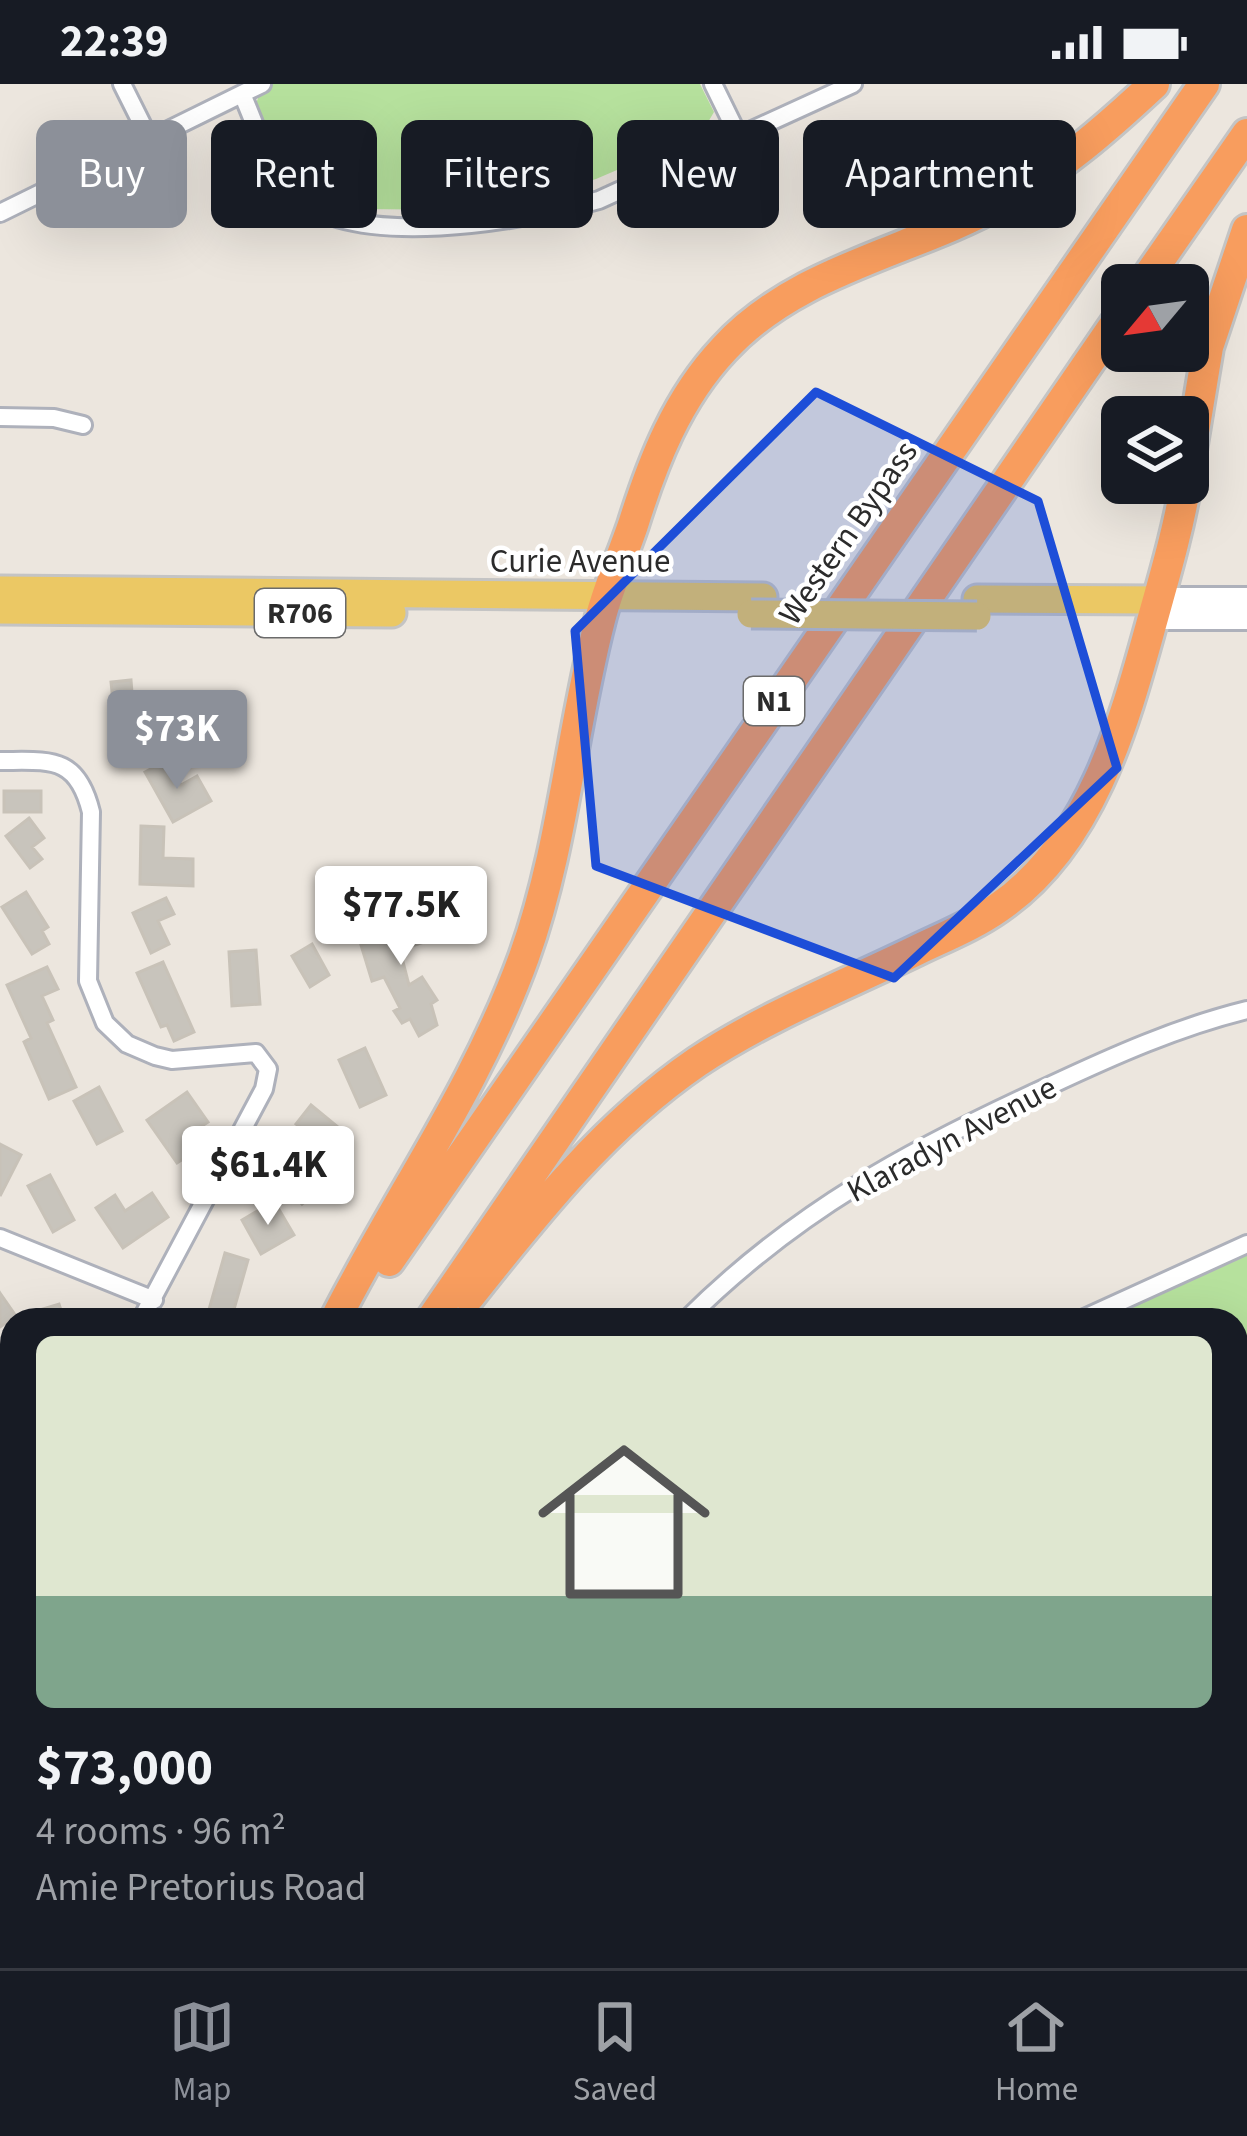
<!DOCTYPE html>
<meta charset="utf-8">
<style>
:root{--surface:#171b24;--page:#242831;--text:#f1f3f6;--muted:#9ea1a6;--line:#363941;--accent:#8c9099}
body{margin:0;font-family:"Source Sans 3",sans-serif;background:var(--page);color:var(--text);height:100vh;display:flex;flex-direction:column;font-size:45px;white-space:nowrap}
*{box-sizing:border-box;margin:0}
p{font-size:39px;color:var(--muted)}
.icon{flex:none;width:66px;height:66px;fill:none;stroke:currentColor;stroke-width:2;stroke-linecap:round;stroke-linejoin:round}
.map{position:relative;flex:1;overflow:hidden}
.drawer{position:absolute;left:0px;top:1224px;width:1248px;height:660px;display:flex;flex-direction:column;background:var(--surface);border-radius:36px 36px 0 0;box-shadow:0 12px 48px #0002}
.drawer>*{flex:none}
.hud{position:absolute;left:36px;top:36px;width:1176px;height:108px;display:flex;gap:24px}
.needle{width:78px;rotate:241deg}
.fabs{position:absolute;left:1101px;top:180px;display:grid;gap:24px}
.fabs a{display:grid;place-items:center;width:108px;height:108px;border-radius:18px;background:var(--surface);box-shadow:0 12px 48px #0002;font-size:60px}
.price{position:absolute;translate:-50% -102px;padding:0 27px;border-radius:12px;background:#fff;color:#222;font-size:39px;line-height:78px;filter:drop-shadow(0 3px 6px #0008)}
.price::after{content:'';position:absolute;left:50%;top:72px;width:36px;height:27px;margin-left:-18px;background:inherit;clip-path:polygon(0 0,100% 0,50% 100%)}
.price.selected{background:var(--accent);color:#fff}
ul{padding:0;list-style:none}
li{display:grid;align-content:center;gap:24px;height:636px;padding:0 36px}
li+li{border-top:3px solid var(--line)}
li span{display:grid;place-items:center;height:372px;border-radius:18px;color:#555}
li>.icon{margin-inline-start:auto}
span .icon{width:216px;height:216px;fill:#fffc;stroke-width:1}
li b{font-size:51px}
.tag{padding:0 42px;border-radius:18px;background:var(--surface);box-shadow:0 12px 48px #0002;font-size:42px;line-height:108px}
.tag.selected{background:var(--accent);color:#fff}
.status{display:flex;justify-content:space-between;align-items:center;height:84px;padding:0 60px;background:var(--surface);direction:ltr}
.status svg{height:33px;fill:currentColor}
.dock{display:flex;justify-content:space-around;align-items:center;height:168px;border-top:3px solid var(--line);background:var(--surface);font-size:33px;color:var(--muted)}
.dock a{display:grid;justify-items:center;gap:6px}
.dock .selected{color:var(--accent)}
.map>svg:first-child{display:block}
.green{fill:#b6e19d}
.building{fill:#c8c4bc;stroke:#c8c2b8;stroke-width:3}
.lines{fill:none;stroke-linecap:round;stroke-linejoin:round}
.minor-casing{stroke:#aeb1bb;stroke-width:22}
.secondary-casing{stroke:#aeb1bb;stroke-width:30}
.primary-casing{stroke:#c4c4c4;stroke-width:33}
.motorway-casing{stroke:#c4c4c4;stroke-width:36}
.minor{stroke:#fff;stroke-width:16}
.secondary{stroke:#fff;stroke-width:24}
.primary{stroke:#ebc864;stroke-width:27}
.motorway{stroke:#f89d5e;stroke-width:30}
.primary-bridge-casing{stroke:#c4c4c4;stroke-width:33;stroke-linecap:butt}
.primary-bridge{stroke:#ebc864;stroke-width:27}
.marked{fill:#1d4ed8;fill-opacity:0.2;stroke:#1d4ed8;stroke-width:9;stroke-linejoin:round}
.labels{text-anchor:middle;stroke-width:9;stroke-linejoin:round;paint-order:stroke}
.shield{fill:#fff;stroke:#6b6b6b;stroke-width:3}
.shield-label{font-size:30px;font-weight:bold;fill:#2b2b2b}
.street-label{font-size:33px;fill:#2b2b2b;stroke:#fff}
</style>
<div class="status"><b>22:39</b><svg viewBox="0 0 49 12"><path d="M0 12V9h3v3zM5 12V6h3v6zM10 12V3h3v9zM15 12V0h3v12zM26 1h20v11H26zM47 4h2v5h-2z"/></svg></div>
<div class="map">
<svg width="1247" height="1884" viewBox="0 0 1247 1884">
<rect width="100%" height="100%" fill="#ece6de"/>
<!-- green -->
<path class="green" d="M271,0H700L714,28L701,50L596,95L529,115L464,126L362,125L332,122L310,112L290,94L255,22L262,4Z
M1247,1170V1383L1236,1386V1236H1101Z"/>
<!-- building -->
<path class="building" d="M131,596L134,634L115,636L111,598Z
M183,611L202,641L173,659L162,641L170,636L163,623Z
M167,676L181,701L197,692L211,717L173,738L145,688Z
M4,707H41V728H4Z
M29,734L44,754L32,763L42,775L30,784L6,752Z
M141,742L164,743L163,774L193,775V802L140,800Z
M26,808L48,843L42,847L49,860L32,870L2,823Z
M166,814L174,830L158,837L169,860L151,869L133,829Z
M366,836H428L430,856L400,866L409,901L422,893L437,916L431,920L437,941L419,952L410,935L402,939L394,927L400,924L384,893L372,897L361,861L370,857Z
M312,860L329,891L310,903L292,872Z
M256,866L260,920L232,922L229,868Z
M163,878L194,948L174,957L167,941L161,943L137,889Z
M47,883L58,905L42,912L53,936L47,939L76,1003L49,1015L24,958L31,954L7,901Z
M365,964L386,1011L360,1023L339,976Z
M99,1003L122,1047L97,1060L74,1017Z
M187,1008L208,1038L191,1049L201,1063L177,1079L147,1036Z
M311,1021L350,1053L335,1071L296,1040Z
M0,1060L21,1071L0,1112Z
M291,1068L321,1103L302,1120L272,1085Z
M50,1091L74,1136L53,1148L28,1102Z
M152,1109L168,1133L123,1164L96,1124L115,1111L125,1127Z
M274,1117L294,1151L261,1170L242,1136Z
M225,1169L248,1176L231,1236H206Z
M0,1209L16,1232L0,1243Z
M59,1220L64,1236H16V1233Z
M12,1289V1368L7,1369L0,1339V1292Z
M3,1505L12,1506V1551L0,1550Z"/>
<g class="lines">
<!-- minor casing -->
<g class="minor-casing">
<path id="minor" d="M122,0L150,56
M713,0L739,53
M242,10C256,41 268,84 292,109C350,169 527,136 599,116L853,0
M0,129L262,0
M0,333L54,334L83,341
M0,677C50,677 77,671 91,728L88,897L105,939L127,960L155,972L172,976L256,969L268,985L264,1005L141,1236
M0,1154L154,1216
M686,1236C795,1127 911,1065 1049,1002C1113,972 1178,943 1247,926
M1080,1236L1247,1160
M0,1386L12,1392
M1236,1400L1247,1396
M0,1439L12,1422
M1236,1663L1247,1661
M472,1872L486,1884
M837,1872L853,1884
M975,1872L988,1884
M203,1884L211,1872
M925,1884L935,1872
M1239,1884L1247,1882"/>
</g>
<!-- secondary casing -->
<g class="secondary-casing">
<path id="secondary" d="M1159,516H1247
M1153,533H1247"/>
</g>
<!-- primary casing -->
<g class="primary-casing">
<path id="primary" d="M0,506L763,513
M977,515L1159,516
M0,526L392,529"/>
</g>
<!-- motorway casing -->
<g class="motorway-casing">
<path id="motorway" d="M1142,201L1247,50
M1188,384L1208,263L1247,146
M389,1177L1204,0
M469,1213C538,1126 605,1041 697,978C766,932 843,902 917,866C944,853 974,841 998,824C1090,761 1123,643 1151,541C1164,494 1178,447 1186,399
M335,1236C397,1114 477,1003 524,873C563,764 571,647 600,536C608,504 622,473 633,441C653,377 677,315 724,265C797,185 912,168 1003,117C1059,86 1108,43 1154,0
M431,1236L1122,230
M0,1742L12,1724
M0,1857L12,1840"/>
</g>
<!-- minor -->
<use href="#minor" class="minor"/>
<!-- secondary -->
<use href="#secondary" class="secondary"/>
<!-- primary -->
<use href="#primary" class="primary"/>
<!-- motorway -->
<use href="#motorway" class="motorway"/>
<!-- primary-bridge casing -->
<g class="primary-bridge-casing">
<path id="primary-bridge" d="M751,530L977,532"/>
</g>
<!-- primary-bridge -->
<use href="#primary-bridge" class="primary-bridge"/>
</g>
<!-- marked area -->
<path class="marked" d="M816,308L1038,417L1117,684L894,894L596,782L575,547Z"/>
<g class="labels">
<!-- shield labels -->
<g class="shield">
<rect x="255" y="505" width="90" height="48" rx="9"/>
<rect x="744" y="593" width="60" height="48" rx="9"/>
</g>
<g class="shield-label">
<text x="300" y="539">R706</text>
<text x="774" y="627">N1</text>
</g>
<!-- street labels -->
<g class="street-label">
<text transform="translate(847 448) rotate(-55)" y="12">Western Bypass</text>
<text x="580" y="488">Curie Avenue</text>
<text transform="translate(951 1054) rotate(-28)" y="12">Klaradyn Avenue</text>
</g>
</g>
</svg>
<div class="fabs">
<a><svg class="needle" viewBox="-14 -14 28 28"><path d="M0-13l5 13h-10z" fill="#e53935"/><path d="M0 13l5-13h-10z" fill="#9ea1a6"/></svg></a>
<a><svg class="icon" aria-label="layers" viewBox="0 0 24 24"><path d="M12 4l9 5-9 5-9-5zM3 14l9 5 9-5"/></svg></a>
</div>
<b class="price selected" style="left:177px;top:708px">$73K</b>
<b class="price" style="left:401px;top:884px">$77.5K</b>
<b class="price" style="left:268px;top:1144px">$61.4K</b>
<div class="hud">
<a class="tag selected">Buy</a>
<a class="tag">Rent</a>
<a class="tag">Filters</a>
<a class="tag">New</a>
<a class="tag">Apartment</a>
</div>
<section class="drawer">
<ul>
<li><span style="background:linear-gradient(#dfe7d0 70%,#7fa58c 0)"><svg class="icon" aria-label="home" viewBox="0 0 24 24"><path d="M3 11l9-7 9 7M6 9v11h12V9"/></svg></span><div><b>$73,000</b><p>4 rooms · 96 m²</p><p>Amie Pretorius Road</p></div></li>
</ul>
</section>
</div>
<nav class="dock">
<a class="selected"><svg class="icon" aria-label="map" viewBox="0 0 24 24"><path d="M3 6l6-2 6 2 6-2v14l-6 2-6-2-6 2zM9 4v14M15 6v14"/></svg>Map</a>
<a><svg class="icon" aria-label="saved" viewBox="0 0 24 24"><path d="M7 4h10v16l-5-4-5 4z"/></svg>Saved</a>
<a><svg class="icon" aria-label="home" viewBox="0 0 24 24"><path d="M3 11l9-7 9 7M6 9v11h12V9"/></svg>Home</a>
</nav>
